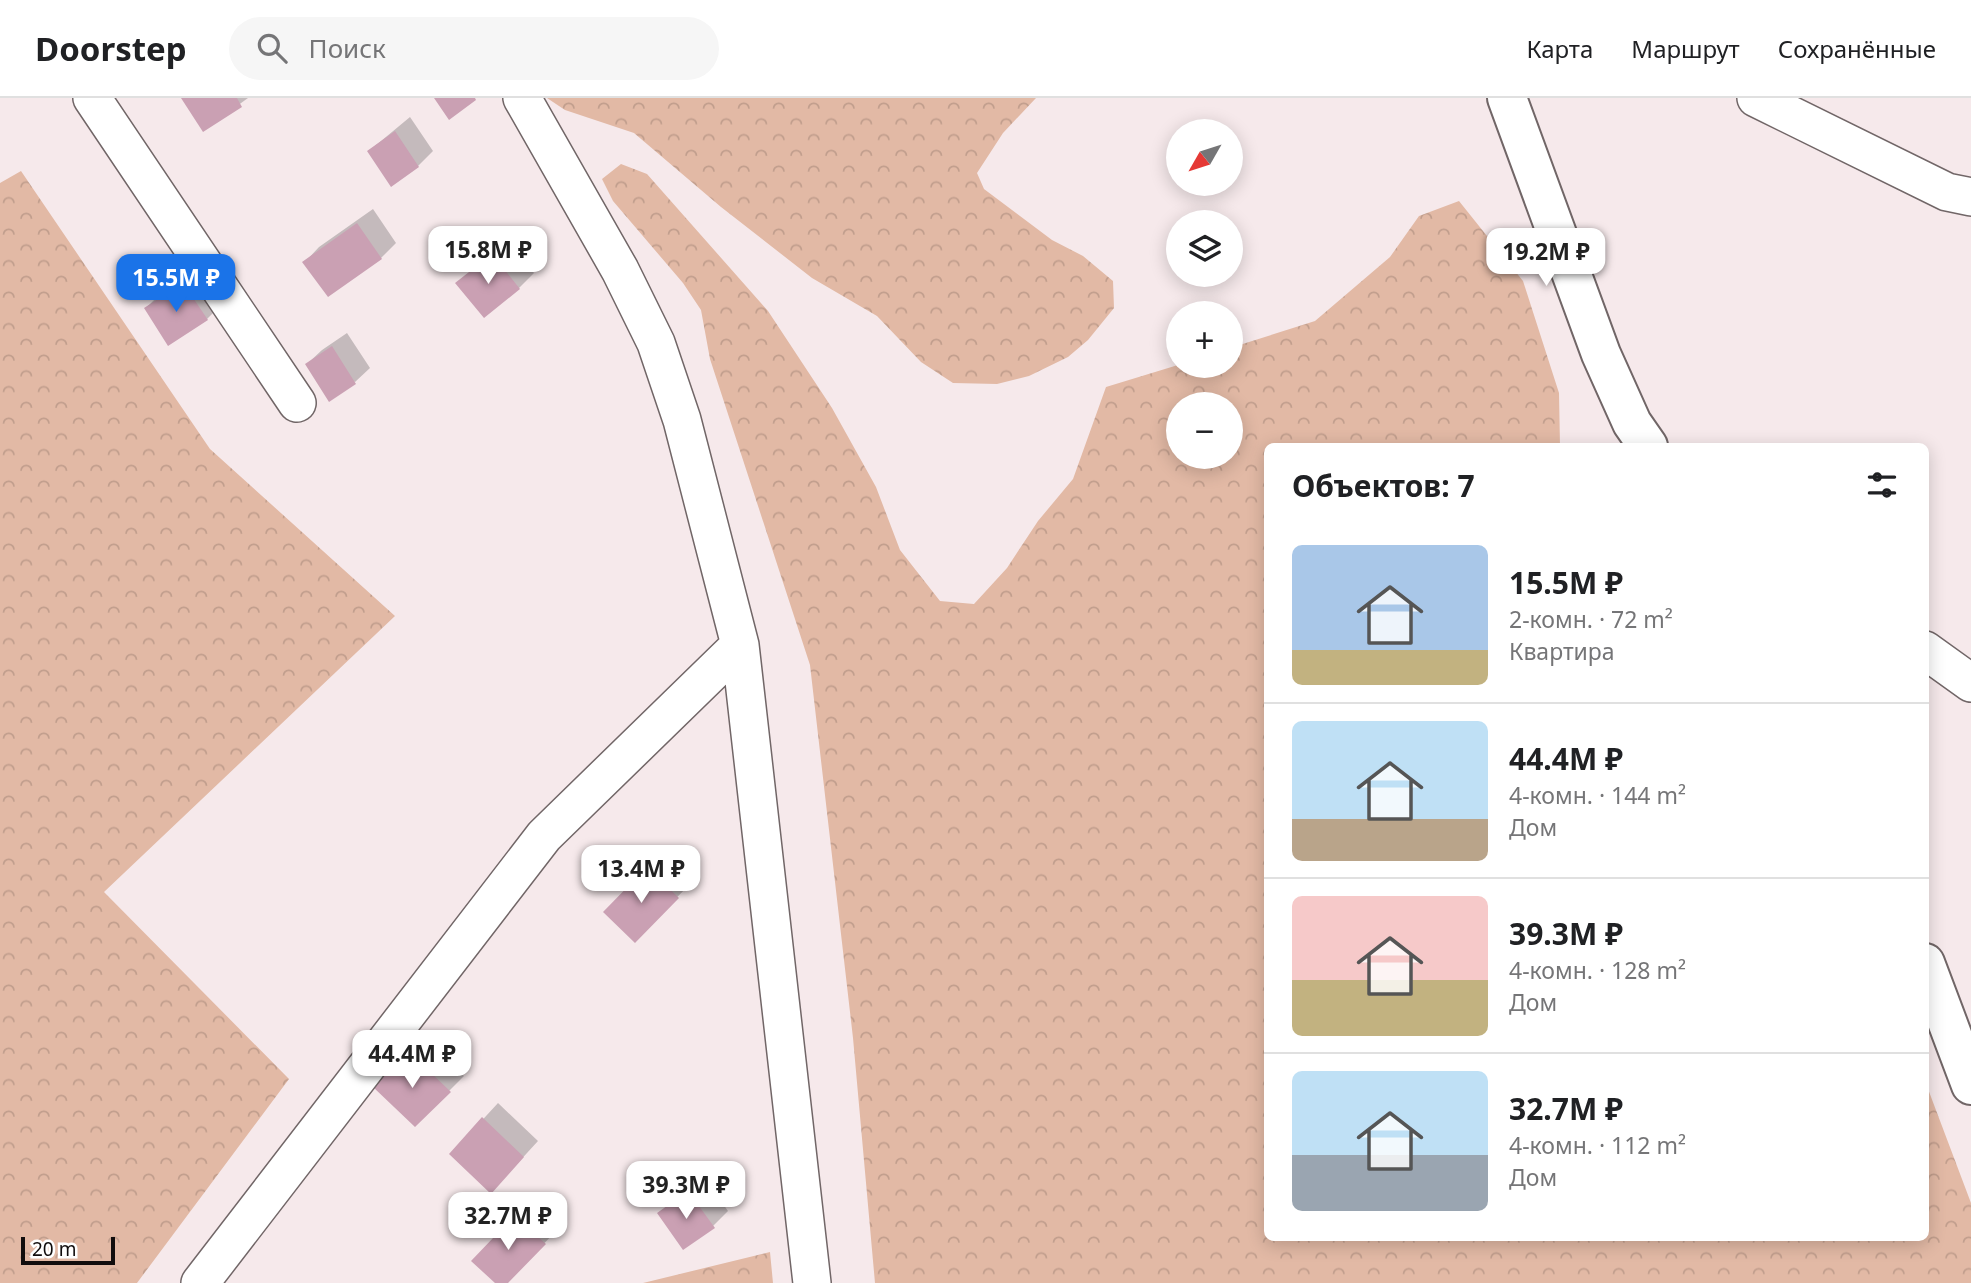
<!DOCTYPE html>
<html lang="ru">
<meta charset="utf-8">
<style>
:root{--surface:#fff;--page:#f6f6f6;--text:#202124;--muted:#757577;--line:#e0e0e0;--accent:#1a73e8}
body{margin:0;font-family:"Noto Sans",sans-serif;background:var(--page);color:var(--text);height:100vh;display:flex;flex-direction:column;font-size:26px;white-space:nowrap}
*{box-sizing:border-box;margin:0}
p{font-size:23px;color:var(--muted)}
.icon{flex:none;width:38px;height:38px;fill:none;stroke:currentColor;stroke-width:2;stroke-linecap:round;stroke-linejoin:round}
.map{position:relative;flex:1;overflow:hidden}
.drawer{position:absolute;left:1264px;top:345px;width:665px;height:798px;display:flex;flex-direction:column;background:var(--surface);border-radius:10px;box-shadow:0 4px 18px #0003}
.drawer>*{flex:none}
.needle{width:46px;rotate:231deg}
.buttons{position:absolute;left:1166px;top:21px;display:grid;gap:14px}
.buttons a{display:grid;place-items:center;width:77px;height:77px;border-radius:50%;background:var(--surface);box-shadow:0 4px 18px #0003;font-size:35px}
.scale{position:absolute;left:21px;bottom:18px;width:94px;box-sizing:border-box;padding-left:7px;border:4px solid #110d0d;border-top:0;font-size:19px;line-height:24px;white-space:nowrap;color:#110d0d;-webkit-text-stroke:5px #fff;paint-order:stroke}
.price{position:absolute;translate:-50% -60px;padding:0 16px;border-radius:14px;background:#fff;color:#222;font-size:23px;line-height:46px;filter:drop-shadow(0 2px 4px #0008)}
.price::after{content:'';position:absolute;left:50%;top:42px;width:21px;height:16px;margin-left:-10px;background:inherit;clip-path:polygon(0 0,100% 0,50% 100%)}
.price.current{background:var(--accent);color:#fff}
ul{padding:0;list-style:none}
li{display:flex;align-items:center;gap:21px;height:175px;padding:0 28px}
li+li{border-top:2px solid var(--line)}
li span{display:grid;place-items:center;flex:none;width:196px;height:140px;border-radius:10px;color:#555}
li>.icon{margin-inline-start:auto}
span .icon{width:84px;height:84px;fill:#fffc;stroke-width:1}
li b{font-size:30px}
h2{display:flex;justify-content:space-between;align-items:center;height:84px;padding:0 28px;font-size:30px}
header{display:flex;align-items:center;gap:42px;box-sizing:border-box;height:98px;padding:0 35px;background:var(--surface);border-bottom:2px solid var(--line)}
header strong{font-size:33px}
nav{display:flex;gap:38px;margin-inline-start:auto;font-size:24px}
.search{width:490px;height:63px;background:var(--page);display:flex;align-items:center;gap:18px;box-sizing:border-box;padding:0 24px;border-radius:38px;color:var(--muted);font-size:26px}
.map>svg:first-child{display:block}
.forest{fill:url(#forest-crowns);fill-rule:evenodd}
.shadow{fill:#0003}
.building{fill:#caa0b3}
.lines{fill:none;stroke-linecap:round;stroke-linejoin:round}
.minor-casing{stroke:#716667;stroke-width:40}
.major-casing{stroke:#716667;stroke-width:42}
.minor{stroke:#fff;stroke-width:37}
.major{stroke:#fff;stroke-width:38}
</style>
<header>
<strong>Doorstep</strong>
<div class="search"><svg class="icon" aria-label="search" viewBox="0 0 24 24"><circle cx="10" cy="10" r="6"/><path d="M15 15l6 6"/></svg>Поиск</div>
<nav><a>Карта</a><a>Маршрут</a><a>Сохранённые</a></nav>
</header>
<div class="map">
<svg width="1971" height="1185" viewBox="0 0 1971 1185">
<defs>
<pattern id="forest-crowns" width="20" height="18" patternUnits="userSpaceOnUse" patternTransform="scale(1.75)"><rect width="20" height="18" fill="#e2b9a5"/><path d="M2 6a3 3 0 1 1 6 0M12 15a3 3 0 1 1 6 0" fill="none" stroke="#c19e8d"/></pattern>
</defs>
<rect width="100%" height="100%" fill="#f6e9eb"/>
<!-- forest -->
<path class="forest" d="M547,0H1036L1003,35L977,75L984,91L1052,142L1083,158L1113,183L1114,210L1088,242L1068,259L1029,278L997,286L953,285L921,264L877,218L812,180L721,109L634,35L565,12Z
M621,66L647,76L768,213L832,310L876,389L900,452L940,503L974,506L1007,470L1038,423L1073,381L1106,289L1178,267L1230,268V250L1315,223L1390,159L1419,118L1459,103L1523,183L1559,295L1560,348H1267V1139H1925V983L1971,1105V1185H875L853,940L810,567L710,261L701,212L683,185L613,103L602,81ZM1178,306H1230V359H1178Z
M21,73L210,351L395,518L104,794L289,981L137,1185H0V85Z
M770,1154L773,1185H643Z"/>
<!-- shadow -->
<path class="shadow" d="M183,0H248L204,32Z
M410,19L433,53L418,68L369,53Z
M373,111L396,145L381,160L305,164L319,149Z
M507,142L534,175L519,190L457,186Z
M199,171L222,206L207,221L146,210L161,195Z
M347,235L370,270L355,284L307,266L322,252Z
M663,756L692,784L635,842L606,814Z
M425,940L464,978L415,1027L376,989Z
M498,1005L538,1043L506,1078L451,1056Z
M704,1079L728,1113L713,1128L659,1116Z
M530,1104L559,1130L506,1185H498L473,1162Z"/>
<!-- building -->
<path class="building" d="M181,0H237L242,9L203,34Z
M434,0H475L476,2L449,22Z
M395,33L419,69L391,89L367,53Z
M357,125L382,161L328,199L302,164Z
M492,156L520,191L484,220L455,185Z
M183,185L208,222L168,248L144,210Z
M332,248L356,286L329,304L305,266Z
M647,769L679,800L635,845L603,814Z
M409,954L451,994L415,1029L373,989Z
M482,1019L524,1059L491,1096L449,1056Z
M688,1093L715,1130L683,1152L657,1115Z
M514,1118L546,1146L508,1185H495L471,1163Z"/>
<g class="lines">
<!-- minor casing -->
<g class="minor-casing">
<path id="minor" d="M92,0L297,305
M522,0L620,172L656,245L682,322L740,547L812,1185
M1756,0L1947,94L1971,99
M1925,552L1971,585
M200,1185L544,738L740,547"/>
</g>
<!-- major casing -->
<g class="major-casing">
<path id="major" d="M1507,0L1601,256L1632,325L1648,348
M1925,865L1971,987"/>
</g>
<!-- minor -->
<use href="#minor" class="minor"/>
<!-- major -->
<use href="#major" class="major"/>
</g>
</svg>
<div class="buttons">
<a><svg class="needle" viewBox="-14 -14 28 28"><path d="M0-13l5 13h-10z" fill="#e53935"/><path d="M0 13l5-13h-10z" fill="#757577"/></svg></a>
<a><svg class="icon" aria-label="layers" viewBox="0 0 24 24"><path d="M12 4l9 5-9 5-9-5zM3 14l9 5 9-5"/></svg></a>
<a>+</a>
<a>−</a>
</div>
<div class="scale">20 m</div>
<b class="price" style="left:488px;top:188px">15.8M ₽</b>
<b class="price" style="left:1546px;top:190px">19.2M ₽</b>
<b class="price current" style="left:176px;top:216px">15.5M ₽</b>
<b class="price" style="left:641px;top:807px">13.4M ₽</b>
<b class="price" style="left:412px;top:992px">44.4M ₽</b>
<b class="price" style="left:686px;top:1123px">39.3M ₽</b>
<b class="price" style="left:508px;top:1154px">32.7M ₽</b>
<section class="drawer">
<h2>Объектов: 7<svg class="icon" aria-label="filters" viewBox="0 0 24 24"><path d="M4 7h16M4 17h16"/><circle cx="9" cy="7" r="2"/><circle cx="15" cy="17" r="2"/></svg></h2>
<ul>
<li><span style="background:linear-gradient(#a9c7e8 75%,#c2b280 0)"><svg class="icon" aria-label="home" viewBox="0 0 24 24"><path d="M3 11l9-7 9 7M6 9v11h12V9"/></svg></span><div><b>15.5M ₽</b><p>2-комн. · 72 m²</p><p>Квартира</p></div></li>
<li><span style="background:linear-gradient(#bfe0f5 70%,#b9a48a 0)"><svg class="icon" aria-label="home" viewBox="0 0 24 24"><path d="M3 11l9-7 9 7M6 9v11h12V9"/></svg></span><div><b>44.4M ₽</b><p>4-комн. · 144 m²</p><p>Дом</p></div></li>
<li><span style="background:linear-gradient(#f6c9c9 60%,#c2b280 0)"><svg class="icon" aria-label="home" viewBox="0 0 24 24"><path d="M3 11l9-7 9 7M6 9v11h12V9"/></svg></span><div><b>39.3M ₽</b><p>4-комн. · 128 m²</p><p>Дом</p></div></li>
<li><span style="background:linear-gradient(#bfe0f5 60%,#9aa5b1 0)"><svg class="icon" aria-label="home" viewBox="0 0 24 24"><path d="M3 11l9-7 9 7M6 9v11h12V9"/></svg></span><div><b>32.7M ₽</b><p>4-комн. · 112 m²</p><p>Дом</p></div></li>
</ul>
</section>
</div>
